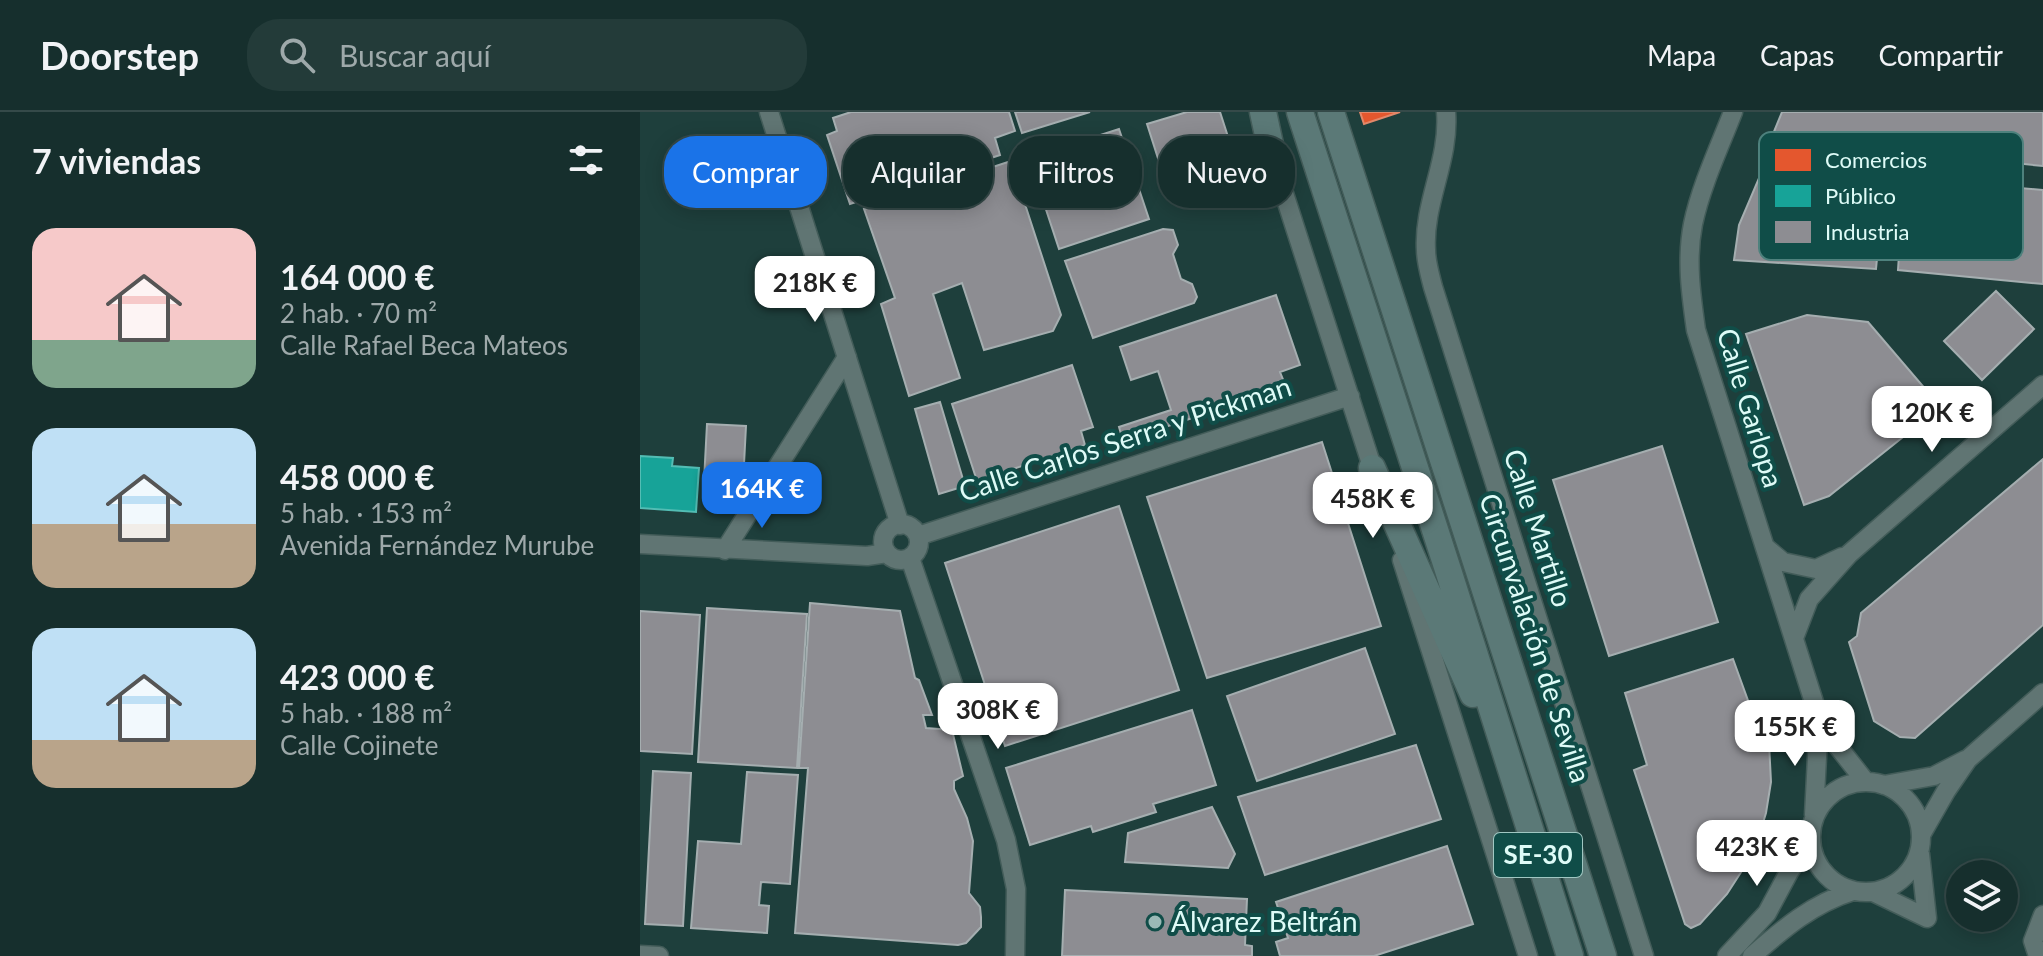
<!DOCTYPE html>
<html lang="es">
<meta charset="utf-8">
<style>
:root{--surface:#162f2d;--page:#233b39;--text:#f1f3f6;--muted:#9ea9aa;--line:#354a49;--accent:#1a73e8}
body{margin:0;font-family:Lato,sans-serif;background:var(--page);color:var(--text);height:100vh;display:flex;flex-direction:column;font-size:30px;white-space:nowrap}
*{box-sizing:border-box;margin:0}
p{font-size:26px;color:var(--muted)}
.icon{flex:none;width:44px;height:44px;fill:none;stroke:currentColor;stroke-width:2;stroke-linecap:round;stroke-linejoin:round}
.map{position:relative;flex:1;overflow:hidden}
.drawer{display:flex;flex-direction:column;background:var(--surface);width:640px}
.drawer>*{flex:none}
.banner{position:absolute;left:24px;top:24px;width:760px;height:72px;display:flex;gap:16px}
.buttons{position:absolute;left:1306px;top:748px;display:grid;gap:16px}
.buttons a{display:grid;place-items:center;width:72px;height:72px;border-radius:50%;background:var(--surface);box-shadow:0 4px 20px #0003,0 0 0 2px var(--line);font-size:40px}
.price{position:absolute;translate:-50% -68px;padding:0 18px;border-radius:16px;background:#fff;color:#222;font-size:26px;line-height:52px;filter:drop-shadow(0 2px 4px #0008)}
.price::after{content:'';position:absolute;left:50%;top:48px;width:24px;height:18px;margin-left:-12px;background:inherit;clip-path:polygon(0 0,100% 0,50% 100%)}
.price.current{background:var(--accent);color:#fff}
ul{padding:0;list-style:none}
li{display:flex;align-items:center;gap:24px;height:200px;padding:0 32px}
li span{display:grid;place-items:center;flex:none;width:224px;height:160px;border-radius:24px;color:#555}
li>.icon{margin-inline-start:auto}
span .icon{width:96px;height:96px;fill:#fffc;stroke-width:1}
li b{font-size:34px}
h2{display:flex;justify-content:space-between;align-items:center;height:96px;padding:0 32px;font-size:34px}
.chip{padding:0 28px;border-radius:32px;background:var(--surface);box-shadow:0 4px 20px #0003,0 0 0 2px var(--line);font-size:28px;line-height:72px}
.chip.current{background:var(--accent);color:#fff}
header{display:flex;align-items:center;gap:48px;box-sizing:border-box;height:112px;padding:0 40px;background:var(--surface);border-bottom:2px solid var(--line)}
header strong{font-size:38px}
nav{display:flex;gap:44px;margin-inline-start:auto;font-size:28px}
.search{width:560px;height:72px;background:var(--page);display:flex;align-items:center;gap:20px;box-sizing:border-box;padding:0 28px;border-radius:32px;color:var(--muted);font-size:30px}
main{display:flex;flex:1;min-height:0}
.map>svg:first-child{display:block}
.shops{fill:#e4572e;stroke:#e2886a;stroke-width:2}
.public{fill:#17a398;stroke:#53bdb4;stroke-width:2}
.industry{fill:#8d8d92;stroke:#a5aeb0;stroke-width:2}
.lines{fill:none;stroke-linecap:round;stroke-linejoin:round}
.minor-casing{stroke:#435c59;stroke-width:21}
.highway-casing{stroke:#435c59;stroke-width:29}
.minor{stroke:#607573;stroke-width:18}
.highway{stroke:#5b7977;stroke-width:26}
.poi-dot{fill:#9bb9b6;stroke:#104d48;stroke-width:3}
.labels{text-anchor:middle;stroke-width:8;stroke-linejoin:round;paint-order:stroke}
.shield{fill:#104d48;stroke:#a0c7c2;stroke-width:2}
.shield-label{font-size:26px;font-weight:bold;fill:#defbf7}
.street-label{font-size:28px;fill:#defbf7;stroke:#104d48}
.poi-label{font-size:28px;fill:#defbf7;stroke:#104d48;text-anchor:start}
.key{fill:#104d48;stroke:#4e817d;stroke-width:2}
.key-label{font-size:22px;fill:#defbf7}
</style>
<header>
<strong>Doorstep</strong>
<div class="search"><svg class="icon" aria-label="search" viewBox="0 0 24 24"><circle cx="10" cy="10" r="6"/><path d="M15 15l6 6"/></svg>Buscar aquí</div>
<nav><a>Mapa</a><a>Capas</a><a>Compartir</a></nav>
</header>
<main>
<section class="drawer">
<h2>7 viviendas<svg class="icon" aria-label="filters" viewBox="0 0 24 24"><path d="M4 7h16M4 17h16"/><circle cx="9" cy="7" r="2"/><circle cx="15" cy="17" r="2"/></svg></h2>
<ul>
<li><span style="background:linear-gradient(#f6c9c9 70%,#7fa58c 0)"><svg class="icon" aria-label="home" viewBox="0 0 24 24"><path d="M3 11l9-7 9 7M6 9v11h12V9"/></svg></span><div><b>164 000 €</b><p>2 hab. · 70 m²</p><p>Calle Rafael Beca Mateos</p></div></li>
<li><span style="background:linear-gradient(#bfe0f5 60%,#b9a48a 0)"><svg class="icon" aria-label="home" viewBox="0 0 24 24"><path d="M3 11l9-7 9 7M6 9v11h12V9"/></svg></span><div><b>458 000 €</b><p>5 hab. · 153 m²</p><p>Avenida Fernández Murube</p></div></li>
<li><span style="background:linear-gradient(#bfe0f5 70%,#b9a48a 0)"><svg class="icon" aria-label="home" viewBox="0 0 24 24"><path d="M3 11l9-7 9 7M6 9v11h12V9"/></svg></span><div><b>423 000 €</b><p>5 hab. · 188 m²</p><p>Calle Cojinete</p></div></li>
</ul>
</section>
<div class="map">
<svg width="1403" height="844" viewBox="0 0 1403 844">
<rect width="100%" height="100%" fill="#1e3f3c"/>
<!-- shops -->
<path class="shops" d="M720,0H760L724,12Z"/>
<!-- public -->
<path class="public" d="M0,344L33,346L32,354L59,356L56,400L0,396Z"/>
<!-- industry -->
<path class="industry" d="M211,0H369L375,19L355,26L360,43L210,92L187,23L197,19L193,6Z
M375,0H450L382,21Z
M547,0H580L601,65L531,87L507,12Z
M1142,0H1403V54L1131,27Z
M479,17L509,107L419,137L389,46Z
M118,25L131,68L62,90L48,47Z
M371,49L421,203L413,219L344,238L322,171L293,182L320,266L269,284L241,192L255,186L224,97Z
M1125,52L1245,63L1236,157L1094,148L1099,113Z
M1264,66L1403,78V172L1258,158Z
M523,117L533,118L538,133L533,142L541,167L552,172L557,185L554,191L453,226L425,149Z
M1356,179L1394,217L1342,268L1304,229Z
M636,183L660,253L640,260L646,275L483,329L479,315L531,298L518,259L491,268L480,235Z
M1167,203L1228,210L1293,286L1297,298L1189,384L1164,393L1106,222Z
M432,253L453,315L441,319L445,333L337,369L312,292Z
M300,290L325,374L299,382L275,297Z
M67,312L106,314L103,371L64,369Z
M682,330L741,514L567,566L507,385Z
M1022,334L1078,510L969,544L913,368Z
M1403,347V513L1275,626L1260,625L1234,609L1209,530L1217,524L1221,501Z
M479,394L539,578L365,634L305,451Z
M170,491L260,499L275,566L279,568L292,603H283L286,616L312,618L323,664L314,669V677L327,706L333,729L329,781L340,795L341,805V815L326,831L318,833L155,821L168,656H159Z
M67,496L167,502L157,656L58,650Z
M0,499L60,503L52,642L0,639Z
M725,536L755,622L617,669L587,584Z
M1093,547L1118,616L1128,611L1131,670L1126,701L1114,740L1087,782L1060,812L1051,816L1045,812L994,658L1007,653L985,581Z
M552,598L576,673L513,692L516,700L453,720L451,714L390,733L366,656Z
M776,633L801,707L625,763L598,685Z
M13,659L51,661L43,814L5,812Z
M107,660L158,663L150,772L121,770L119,793L129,794L127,821L51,816L58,729L101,732Z
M572,695L595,742L588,756L485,750L488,721Z
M807,734L833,812L734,844H640L636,830L648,826L636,790Z
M425,778L607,787L605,833L612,834V844H422Z"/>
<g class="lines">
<!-- minor casing -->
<g class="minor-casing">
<path id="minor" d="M129,0L260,413
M806,0C810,48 783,91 786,138C786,150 790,163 793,175L1004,844
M1093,0C1079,36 1061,74 1053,112C1046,147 1051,183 1056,218L1179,606L1192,627L1225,669
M631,41L736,367
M243 430a18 18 0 1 1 36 0a18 18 0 1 1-36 0Z
M278,424L710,284
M0,432L227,444L247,441
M1125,435L1143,450L1176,457L1202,445
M85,438L207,245
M270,446L366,728L376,777L375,844
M762,448L888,844
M1154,526L1169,487L1209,442L1403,273
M1171 725a55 55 0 1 1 110 0a55 55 0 1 1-110 0Z
M1244,673L1294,664L1325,648
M1174,703L1179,606
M1282,721L1306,679L1328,647L1403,581
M1280,742L1287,806
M1233,780L1287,806
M0,843L19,844
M1087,844L1127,801L1149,760L1171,727
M1112,844C1144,816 1172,792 1213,779
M1398,844L1393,829L1403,803"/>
</g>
<!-- highway casing -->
<g class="highway-casing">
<path id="highway" d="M623,0L634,51
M660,0L809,461L930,844
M691,0L963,844
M732,356L833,582"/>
</g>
<!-- minor -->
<use href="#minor" class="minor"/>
<!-- highway -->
<use href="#highway" class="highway"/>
</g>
<!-- markers -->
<circle class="poi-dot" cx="515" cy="810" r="8"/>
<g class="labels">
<!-- shield labels -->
<rect class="shield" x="854" y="721" width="88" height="44" rx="6"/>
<g class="shield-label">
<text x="898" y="752">SE-30</text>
</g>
<!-- street labels -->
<g class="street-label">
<text transform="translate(1110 296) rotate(73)" y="10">Calle Garlopa</text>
<text transform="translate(485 327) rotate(-18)" y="10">Calle Carlos Serra y Pickman</text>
<text transform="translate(898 416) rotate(72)" y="10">Calle Martillo</text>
<text transform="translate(895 526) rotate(72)" y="10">Circunvalación de Sevilla</text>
</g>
<!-- poi labels -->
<g class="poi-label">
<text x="531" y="820">Álvarez Beltrán</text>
</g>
</g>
<!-- legend -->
<rect x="1119" y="20" width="264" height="128" rx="12" class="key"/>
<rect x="1135" y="37" width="36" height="22" fill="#e4572e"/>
<rect x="1135" y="73" width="36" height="22" fill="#17a398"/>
<rect x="1135" y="109" width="36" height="22" fill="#8d8d92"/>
<g class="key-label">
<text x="1185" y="56">Comercios</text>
<text x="1185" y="92">Público</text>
<text x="1185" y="128">Industria</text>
</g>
</svg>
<div class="buttons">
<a><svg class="icon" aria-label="layers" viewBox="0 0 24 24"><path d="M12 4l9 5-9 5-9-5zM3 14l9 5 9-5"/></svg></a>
</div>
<b class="price" style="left:175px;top:212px">218K €</b>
<b class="price" style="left:1292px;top:342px">120K €</b>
<b class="price current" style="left:122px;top:418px">164K €</b>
<b class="price" style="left:733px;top:428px">458K €</b>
<b class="price" style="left:358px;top:639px">308K €</b>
<b class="price" style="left:1155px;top:656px">155K €</b>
<b class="price" style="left:1117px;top:776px">423K €</b>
<div class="banner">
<a class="chip current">Comprar</a>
<a class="chip">Alquilar</a>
<a class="chip">Filtros</a>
<a class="chip">Nuevo</a>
</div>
</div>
</main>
